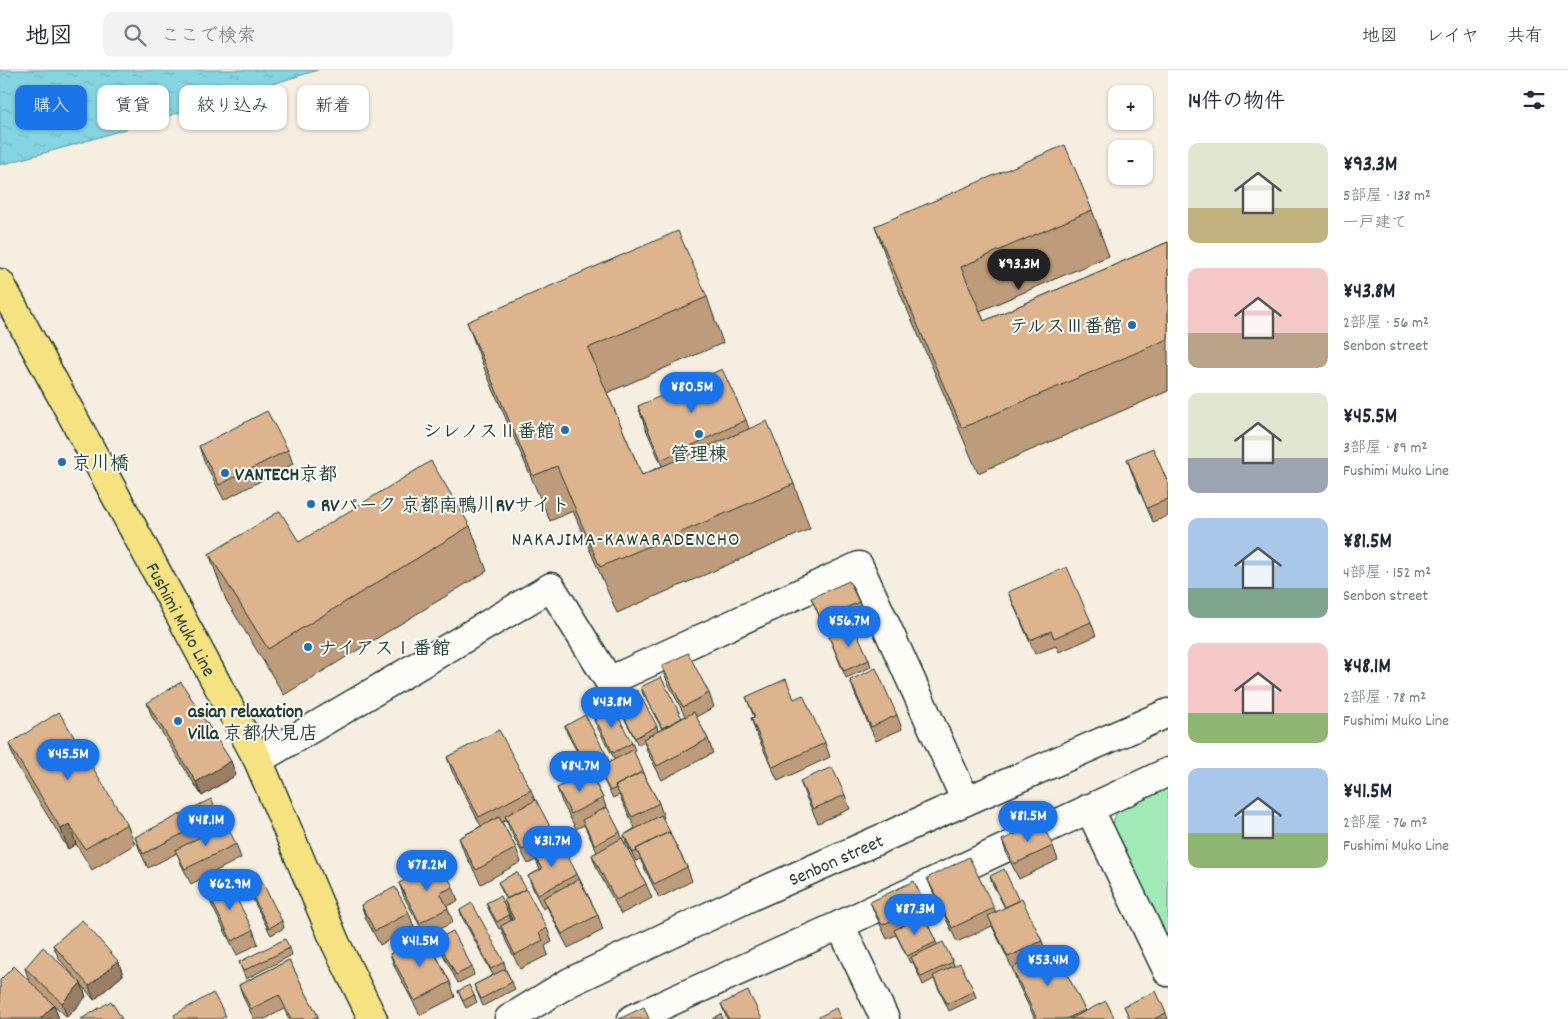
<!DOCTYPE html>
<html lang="ja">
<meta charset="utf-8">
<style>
:root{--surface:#fff;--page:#f2f2f3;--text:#1f2937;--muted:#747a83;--line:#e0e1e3;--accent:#1a73e8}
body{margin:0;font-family:Dekko,"Klee One",sans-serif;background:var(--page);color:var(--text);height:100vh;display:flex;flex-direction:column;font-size:19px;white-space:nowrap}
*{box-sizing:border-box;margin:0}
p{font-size:16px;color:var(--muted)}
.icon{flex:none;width:28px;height:28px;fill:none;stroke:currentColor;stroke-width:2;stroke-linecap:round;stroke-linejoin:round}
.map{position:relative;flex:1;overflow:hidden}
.sheet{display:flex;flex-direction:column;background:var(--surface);width:400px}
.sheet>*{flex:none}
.banner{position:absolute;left:15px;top:15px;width:475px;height:45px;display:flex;gap:10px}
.controls{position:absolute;left:1108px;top:15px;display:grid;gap:10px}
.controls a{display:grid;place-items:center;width:45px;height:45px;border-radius:10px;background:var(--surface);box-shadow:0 1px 4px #0004;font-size:25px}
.price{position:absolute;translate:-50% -42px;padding:0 11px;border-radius:18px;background:var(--accent);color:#fff;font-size:16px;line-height:32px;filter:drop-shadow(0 1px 2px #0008)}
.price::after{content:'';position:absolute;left:50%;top:30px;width:15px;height:11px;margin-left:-8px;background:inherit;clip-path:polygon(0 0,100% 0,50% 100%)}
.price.on{background:#222;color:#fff}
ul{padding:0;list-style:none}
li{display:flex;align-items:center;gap:15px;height:125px;padding:0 20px}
li span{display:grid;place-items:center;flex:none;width:140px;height:100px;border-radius:10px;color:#555}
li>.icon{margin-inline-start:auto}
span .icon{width:60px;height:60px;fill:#fffc;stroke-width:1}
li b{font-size:21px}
h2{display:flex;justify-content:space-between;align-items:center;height:60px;padding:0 20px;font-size:21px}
.chip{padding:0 18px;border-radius:10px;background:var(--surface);box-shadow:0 1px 4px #0004;font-size:18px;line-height:45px}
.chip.on{background:var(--accent);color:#fff}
header{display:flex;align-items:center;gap:30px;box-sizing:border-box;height:70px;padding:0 25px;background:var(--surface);border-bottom:1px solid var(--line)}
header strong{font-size:24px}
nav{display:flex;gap:28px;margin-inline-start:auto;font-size:18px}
.search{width:350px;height:45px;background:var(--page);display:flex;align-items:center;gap:12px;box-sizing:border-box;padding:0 18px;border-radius:10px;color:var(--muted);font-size:19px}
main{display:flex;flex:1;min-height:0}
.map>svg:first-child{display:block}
.green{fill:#a1eab8;stroke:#609476}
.water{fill:url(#water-ripples);stroke:#5c989c}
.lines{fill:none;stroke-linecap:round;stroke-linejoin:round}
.minor-casing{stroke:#1f3d34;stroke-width:31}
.major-casing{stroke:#1f3d34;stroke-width:31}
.minor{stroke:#fdfcf7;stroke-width:28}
.major{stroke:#f7e281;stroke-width:28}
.wall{fill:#be9b7a;stroke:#1f3d34}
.shaded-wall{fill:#9b7e63;stroke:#1f3d34}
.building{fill:#ddb48e;stroke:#1f3d34}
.poi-dot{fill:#1f6fb2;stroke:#fdfcf7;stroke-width:2}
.labels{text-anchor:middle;stroke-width:4;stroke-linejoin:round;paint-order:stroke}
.poi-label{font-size:19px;font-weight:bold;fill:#1f3d34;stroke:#fdfcf7;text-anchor:start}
.street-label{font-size:19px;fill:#1f3d34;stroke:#fdfcf7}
.neighbourhood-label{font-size:20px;letter-spacing:1px;fill:#1f3d34;stroke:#fdfcf7}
</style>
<header>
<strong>地図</strong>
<div class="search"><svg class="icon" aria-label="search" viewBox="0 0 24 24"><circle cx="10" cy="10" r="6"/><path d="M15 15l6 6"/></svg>ここで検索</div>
<nav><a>地図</a><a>レイヤ</a><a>共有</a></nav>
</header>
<main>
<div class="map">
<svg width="1168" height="949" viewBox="0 0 1168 949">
<defs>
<pattern id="water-ripples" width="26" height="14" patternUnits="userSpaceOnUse" patternTransform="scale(1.25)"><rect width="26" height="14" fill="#85d4e2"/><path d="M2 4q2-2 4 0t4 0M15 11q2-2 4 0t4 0" fill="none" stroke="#72b7c2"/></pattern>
</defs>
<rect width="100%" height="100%" fill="#f7eee2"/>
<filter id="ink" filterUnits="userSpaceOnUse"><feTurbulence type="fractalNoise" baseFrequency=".02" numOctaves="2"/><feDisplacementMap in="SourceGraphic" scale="10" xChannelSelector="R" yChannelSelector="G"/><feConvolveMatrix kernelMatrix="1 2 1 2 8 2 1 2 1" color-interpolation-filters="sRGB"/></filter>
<g filter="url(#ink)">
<!-- green -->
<path class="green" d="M1168,716V877L1111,759L1118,738Z"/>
<!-- water -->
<path class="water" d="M0,0H318L73,75L0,95Z"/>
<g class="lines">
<!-- minor casing -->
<g class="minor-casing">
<g id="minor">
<path d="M258,690L551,517L609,611L859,496L966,731"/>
<path d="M1089,738L1168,902"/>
<path d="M840,855L885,949"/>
<path id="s1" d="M509,949L570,912L752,826L966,731L1168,643"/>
<path d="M632,949L840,855L1168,702"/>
</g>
</g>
<!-- major casing -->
<g class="major-casing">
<g id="major">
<path id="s2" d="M0,213L98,393L258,690L336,874L373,949"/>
</g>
</g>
<!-- minor -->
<use href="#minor" class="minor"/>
<!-- major -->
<use href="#major" class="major"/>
</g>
<!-- wall -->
<path class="wall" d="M1092,140L1109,186L980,241L984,251L1168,172V321L978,403L891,202L875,156Z
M707,227L723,273L607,323L642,405L662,396L645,357L638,336L746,350L749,359L794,414L810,459L617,543L573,441L550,451L484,298L467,252Z
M199,376L288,380L293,394L224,430L204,391Z
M1127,389L1168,413V446L1153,452L1132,403Z
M470,456L487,501L284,625L226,530L209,484L299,472Z
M1008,522L1091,552L1096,566L1059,582L1056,576L1035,584L1014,536Z
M811,528L859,532L862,540L824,556Z
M829,567L869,590L871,597L846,608Z
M662,596L709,623L714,637L696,647L708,669L713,683L662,710L648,683L644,672L638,675L619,638L616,631L657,656L658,661L662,659L643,624L641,617L682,648L685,646L667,611Z
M850,610L897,645L902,659L876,671L855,624Z
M746,627L794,629L825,673L830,687L778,711L756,663L751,648L754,647Z
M147,633L236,705L202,726L152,647Z
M593,645L632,673L635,680L633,681L644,703L647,711L659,733L664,748H662L687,797L692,811L659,828L640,789L636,791L626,772L624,765L635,758L619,725L613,728L601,705L598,698L615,690L595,653Z
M565,656L606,684L609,692L590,702L603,728L606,737L620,762L622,768L646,814L652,828L621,844L597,799L592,785L597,782L584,755L576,759L562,732L557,718L588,702L567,663Z
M9,674L127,754L135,774L92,800L76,774L68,779L16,694Z
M447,687L531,720L535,731L554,764L557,773L577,804L598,845L603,860L568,878L547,837L543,839L534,821L528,806L540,800L536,790L528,794L510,760L506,750L502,752L516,778L521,792L481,814L464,782L459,768L481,756L452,701Z
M800,711L845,725L850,739L818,753L805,725Z
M219,745L223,756L236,774L241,788L191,814L181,794L177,783L148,798L140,781L135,767Z
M1002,770L1053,776L1058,790L1019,809L1007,785Z
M990,806L1019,831L1042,871L1046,882L1054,878L1085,941L1115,949H1035L1017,912L1013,900L992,856L957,872L933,822L927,808L994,838L996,842L1005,838L992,813Z
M244,809L282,851L284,858L271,865L246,816Z
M498,812L547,858L552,872L545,876L548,885L520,899L506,871L501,858L499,859L489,840L486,833L509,845L511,851L512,850L504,830H506Z
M399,813L453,817L458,831L447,836L453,852L426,866L450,912L455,927L420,945L395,898L390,884L425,865L404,827Z
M207,822L253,860L258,874L237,885L212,836Z
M870,832L925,835L930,849L926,851L937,874L953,892L954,896L974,921L976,928L949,941L934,909L923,915L913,892L910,893L896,865L887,869L876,846Z
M361,835L409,843L414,857L380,875L366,849Z
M460,840L504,892L506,900L515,919L483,936L474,915L493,905L462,847Z
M437,869L472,897L474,905L458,913L439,877Z
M53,875L118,891L123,905L94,930L82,915L86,927L67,947L54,935L59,949H0L29,911L25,898L74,906L59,889Z
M290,878L292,885L246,909L239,892Z
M289,890L319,949H289L284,939L265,949H254L244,929L239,915Z
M458,921L474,925L477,932L466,938L461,928Z
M721,934L762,949H727Z
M1124,936L1166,943L1168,949H1130Z"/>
<!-- shaded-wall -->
<path class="shaded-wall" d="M231,691L236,705L202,726L196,712Z
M69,754L76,774L68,779L61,759Z
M118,891L123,905L94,930L89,916Z
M81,913L86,927L67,947L62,933Z
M54,935L59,949H40Z"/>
<!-- building -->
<path class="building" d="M1065,75L1092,140L961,197L984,251L1168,172V269L962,358L875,156Z
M678,161L707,227L588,278L642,405L767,351L794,414L600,497L557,396L533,406L467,252Z
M722,299L746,350L661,390L638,336Z
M267,341L288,380L219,415L199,376Z
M1153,378L1168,413V429L1147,438L1127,389Z
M431,391L470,456L268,579L209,484L280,441L299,472Z
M1067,497L1091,552L1054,568L1051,561L1030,570L1008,522Z
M849,511L859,532L821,549L811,528Z
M854,556L869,590L844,601L829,567Z
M688,583L709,623L683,637L662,596Z
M876,598L897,645L871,657L850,610Z
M661,607L682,648L662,658L641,617Z
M786,609L794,629L803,625L825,673L773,697L751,648L755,647L746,627Z
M181,612L231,691L196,712L147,633Z
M637,620L657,656L635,668L616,631Z
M612,635L632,673L613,683L593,645Z
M59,642L127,754L85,779L69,754L61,759L9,674Z
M694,642L708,669L657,696L643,669Z
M585,645L606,684L585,695L565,656Z
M499,660L531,720L479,747L447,687Z
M633,680L644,703L643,704L642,702L615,716L616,718L610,721L598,698Z
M832,697L845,725L813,739L800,711Z
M589,701L603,728L571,744L557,718Z
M642,702L659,733L632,747L615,716Z
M211,729L219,745L143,784L135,767Z
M536,730L554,764L522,780L505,746Z
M607,737L620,762L595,775L582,750Z
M661,745L671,764H670L669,762L636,779L637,781L633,783L624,765Z
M499,747L516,778L476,800L459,768Z
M1041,752L1053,776L1014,794L1002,770Z
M226,754L236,774L185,799L175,780Z
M669,762L687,797L654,814L636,779Z
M622,768L646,814L616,830L592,785Z
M560,771L577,804L538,825L528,806L542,799L534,785Z
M969,787L994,838L952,858L927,808Z
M440,792L453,817L440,823L448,838L420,853L399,813Z
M1004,799L1019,831L1005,837L990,806Z
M257,802L282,851L269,858L244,809Z
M517,802L526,819L507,829L498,812Z
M579,809L598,845L562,864L543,828Z
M914,811L925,835L882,855L870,832Z
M228,812L253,860L232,871L207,822Z
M395,817L409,843L375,861L361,835Z
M526,819L547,858L539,863L543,870L515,885L501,856L514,849L504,830Z
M500,826L509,845L497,852L486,833Z
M1022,829L1042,871L1008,887L988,846Z
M472,833L504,892L491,899L460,840Z
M924,846L936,872L907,886L894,860Z
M82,850L118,891L89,916L53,875Z
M453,861L472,897L456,905L437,869Z
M425,865L450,912L415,931L390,884Z
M285,869L290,878L243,901L239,892Z
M943,872L953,892L921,907L911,887Z
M43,877L81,913L62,933L25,898Z
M1054,878L1085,940L1066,949H1037L1012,898Z
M289,890L318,946L312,949H291L279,925L251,939L239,915Z
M960,893L974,921L947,934L933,906Z
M14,896L54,935L40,949H0V910Z
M505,899L512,912L481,929L474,915Z
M469,915L474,925L463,931L458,921Z
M748,921L762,949H729L721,934Z
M1156,921L1166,943L1154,949H1130L1124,936Z
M213,923L226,946L220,949H176L174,945Z
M111,931L122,949H81Z
M1106,931L1115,949H1070Z
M644,937L649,949H619Z
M836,938L841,949H815Z
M721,944L723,949H712Z"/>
</g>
<!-- markers -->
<g class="poi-dot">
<circle cx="1132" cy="255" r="5"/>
<circle cx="565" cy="360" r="5"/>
<circle cx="699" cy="364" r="5"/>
<circle cx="62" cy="392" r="5"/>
<circle cx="225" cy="403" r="5"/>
<circle cx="311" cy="434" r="5"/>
<circle cx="308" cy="577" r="5"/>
<circle cx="178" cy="651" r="5"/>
</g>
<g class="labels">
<!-- poi labels -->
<g class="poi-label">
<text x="1122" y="262" text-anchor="end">テルスⅢ番館</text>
<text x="555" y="367" text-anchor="end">シレノスⅡ番館</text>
<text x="699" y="390" text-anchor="middle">管理棟</text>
<text x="72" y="399">京川橋</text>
<text x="235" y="410">VANTECH京都</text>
<text x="321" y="441">RVパーク 京都南鴨川RVサイト</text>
<text x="318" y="584">ナイアスⅠ番館</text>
<text x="188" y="647">asian relaxation<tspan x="188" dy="22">Villa 京都伏見店</tspan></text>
</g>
<!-- street labels -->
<g class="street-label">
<text dy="7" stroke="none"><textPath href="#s2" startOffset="382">Fushimi Muko Line</textPath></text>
<text dy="7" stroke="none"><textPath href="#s1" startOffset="364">Senbon street</textPath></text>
</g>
<!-- neighbourhood labels -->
<g class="neighbourhood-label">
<text x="626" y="475">NAKAJIMA-KAWARADENCHO</text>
</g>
</g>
</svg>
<div class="controls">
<a>+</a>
<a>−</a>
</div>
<b class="price on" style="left:1019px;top:221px">¥93.3M</b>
<b class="price" style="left:692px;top:344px">¥80.5M</b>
<b class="price" style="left:849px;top:578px">¥56.7M</b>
<b class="price" style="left:612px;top:659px">¥43.8M</b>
<b class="price" style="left:68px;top:711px">¥45.5M</b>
<b class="price" style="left:580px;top:723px">¥84.7M</b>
<b class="price" style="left:1028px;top:773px">¥81.5M</b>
<b class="price" style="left:206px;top:777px">¥48.1M</b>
<b class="price" style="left:552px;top:798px">¥31.7M</b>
<b class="price" style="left:427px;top:822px">¥78.2M</b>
<b class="price" style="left:230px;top:841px">¥62.9M</b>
<b class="price" style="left:915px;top:866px">¥87.3M</b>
<b class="price" style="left:420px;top:898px">¥41.5M</b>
<b class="price" style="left:1048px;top:917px">¥53.4M</b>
<div class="banner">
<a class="chip on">購入</a>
<a class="chip">賃貸</a>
<a class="chip">絞り込み</a>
<a class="chip">新着</a>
</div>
</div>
<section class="sheet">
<h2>14件の物件<svg class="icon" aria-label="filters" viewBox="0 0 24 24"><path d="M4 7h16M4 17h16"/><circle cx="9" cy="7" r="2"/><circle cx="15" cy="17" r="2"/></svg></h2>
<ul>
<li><span style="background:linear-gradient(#dfe7d0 65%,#c2b280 0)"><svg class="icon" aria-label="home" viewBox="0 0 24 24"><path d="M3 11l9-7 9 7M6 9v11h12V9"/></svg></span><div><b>¥93.3M</b><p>5部屋 · 138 m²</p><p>一戸建て</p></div></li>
<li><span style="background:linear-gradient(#f6c9c9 65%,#b9a48a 0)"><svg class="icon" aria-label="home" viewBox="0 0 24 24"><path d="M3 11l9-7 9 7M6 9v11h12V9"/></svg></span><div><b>¥43.8M</b><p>2部屋 · 56 m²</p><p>Senbon street</p></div></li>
<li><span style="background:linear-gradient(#dfe7d0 65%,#9aa5b1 0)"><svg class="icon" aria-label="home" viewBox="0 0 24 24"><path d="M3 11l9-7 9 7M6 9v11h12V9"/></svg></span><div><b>¥45.5M</b><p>3部屋 · 89 m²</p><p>Fushimi Muko Line</p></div></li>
<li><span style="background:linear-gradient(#a9c7e8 70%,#7fa58c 0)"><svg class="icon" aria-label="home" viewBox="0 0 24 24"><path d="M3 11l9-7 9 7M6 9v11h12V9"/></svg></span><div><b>¥81.5M</b><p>4部屋 · 152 m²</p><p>Senbon street</p></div></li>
<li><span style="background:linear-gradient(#f6c9c9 70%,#8fb573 0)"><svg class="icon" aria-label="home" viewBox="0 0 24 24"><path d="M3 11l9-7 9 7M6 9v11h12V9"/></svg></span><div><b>¥48.1M</b><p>2部屋 · 78 m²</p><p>Fushimi Muko Line</p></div></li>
<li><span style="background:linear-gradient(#a9c7e8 65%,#8fb573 0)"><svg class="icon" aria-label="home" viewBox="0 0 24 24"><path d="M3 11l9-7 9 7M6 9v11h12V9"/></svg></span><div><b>¥41.5M</b><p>2部屋 · 76 m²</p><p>Fushimi Muko Line</p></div></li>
</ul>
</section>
</main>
